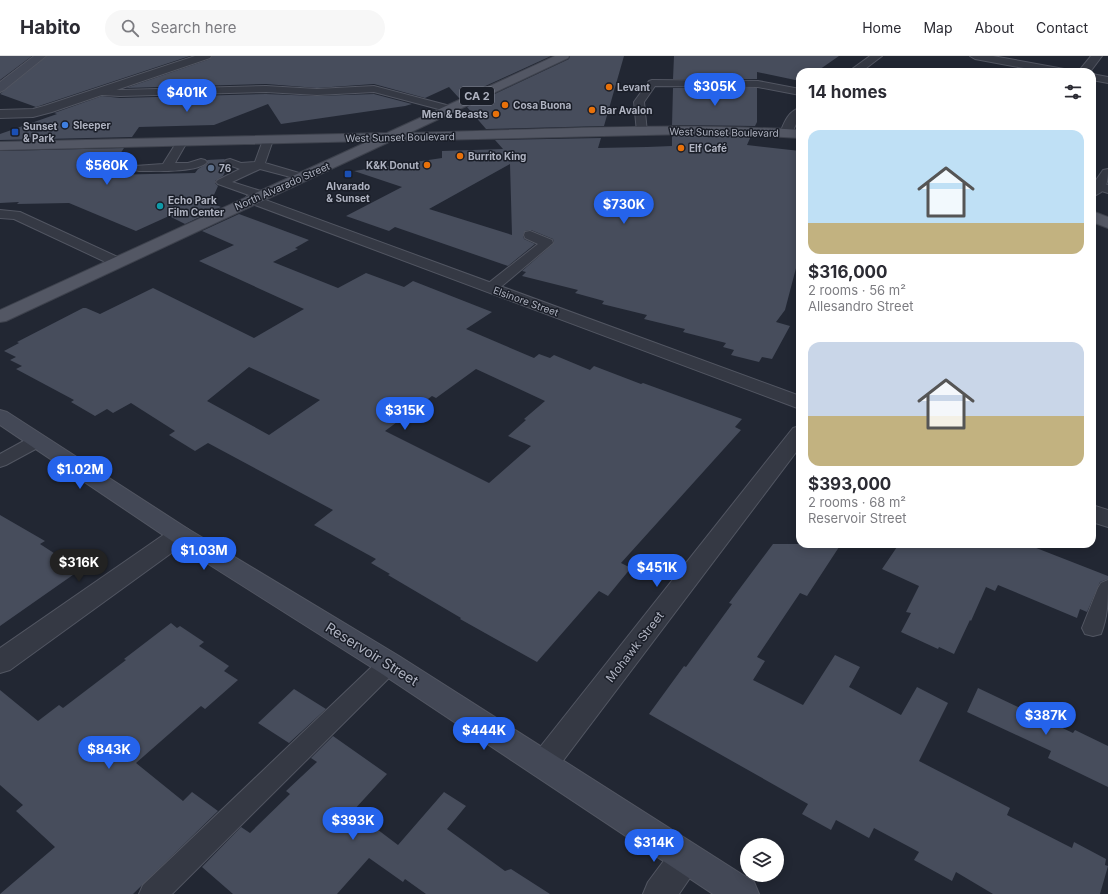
<!DOCTYPE html>
<meta charset="utf-8">
<style>
:root{--surface:#fff;--page:#f7f7f7;--text:#2b2b33;--muted:#7c7c81;--line:#e1e1e2;--accent:#2563eb}
body{margin:0;font-family:Inter,sans-serif;background:var(--page);color:var(--text);height:100vh;display:flex;flex-direction:column;font-size:15px;white-space:nowrap}
*{box-sizing:border-box;margin:0}
p{font-size:13px;color:var(--muted)}
.icon{flex:none;width:22px;height:22px;fill:none;stroke:currentColor;stroke-width:2;stroke-linecap:round;stroke-linejoin:round}
.map{position:relative;flex:1;overflow:hidden}
.panel{position:absolute;left:796px;top:12px;width:300px;height:480px;display:flex;flex-direction:column;background:var(--surface);border-radius:12px;box-shadow:0 2px 10px #0003}
.panel>*{flex:none}
.buttons{position:absolute;left:740px;top:782px;display:grid;gap:8px}
.buttons a{display:grid;place-items:center;width:44px;height:44px;border-radius:50%;background:var(--surface);box-shadow:0 2px 10px #0003;font-size:20px}
.price{position:absolute;translate:-50% -34px;padding:0 9px;border-radius:14px;background:var(--accent);color:#fff;font-size:13px;line-height:26px;filter:drop-shadow(0 1px 2px #0008)}
.price::after{content:'';position:absolute;left:50%;top:24px;width:12px;height:9px;margin-left:-6px;background:inherit;clip-path:polygon(0 0,100% 0,50% 100%)}
.price.on{background:#222;color:#fff}
ul{padding:0;list-style:none}
li{display:grid;align-content:center;gap:8px;height:212px;padding:0 12px}
li span{display:grid;place-items:center;height:124px;border-radius:12px;color:#555}
li>.icon{margin-inline-start:auto}
span .icon{width:72px;height:72px;fill:#fffc;stroke-width:1}
li b{font-size:17px}
h2{display:flex;justify-content:space-between;align-items:center;height:48px;padding:0 12px;font-size:17px}
header{display:flex;align-items:center;gap:24px;box-sizing:border-box;height:56px;padding:0 20px;background:var(--surface);border-bottom:1px solid var(--line)}
header strong{font-size:19px}
nav{display:flex;gap:22px;margin-inline-start:auto;font-size:14px}
.search{width:280px;height:36px;background:var(--page);display:flex;align-items:center;gap:10px;box-sizing:border-box;padding:0 14px;border-radius:22px;color:var(--muted);font-size:15px}
.map>svg:first-child{display:block}
.building{fill:#474d5c;fill-rule:evenodd}
.lines{fill:none;stroke-linecap:round;stroke-linejoin:round}
.lane-casing{stroke:#525662;stroke-width:2}
.street-casing{stroke:#525662;stroke-width:2}
.secondary-casing{stroke:#525662;stroke-width:2}
.primary-casing{stroke:#3e424d;stroke-width:2}
.lane{fill:#353944;fill-rule:evenodd}
.street{fill:#353944;fill-rule:evenodd}
.secondary{fill:#434856;fill-rule:evenodd}
.primary{fill:#535764;fill-rule:evenodd}
.food-dot{fill:#e8710a;stroke:#1a1e28;stroke-width:1.5}
.shop-dot{fill:#3f7fe0;stroke:#1a1e28;stroke-width:1.5}
.transit-dot{fill:#1a4fb4;stroke:#1a1e28;stroke-width:1.5}
.service-dot{fill:#5c6f8a;stroke:#1a1e28;stroke-width:1.5}
.culture-dot{fill:#0f9aa8;stroke:#1a1e28;stroke-width:1.5}
.labels{text-anchor:middle;stroke-width:3;stroke-linejoin:round;paint-order:stroke}
.far-poi-label{font-size:10px;font-weight:bold;fill:#afb3c1;stroke:#1a1e28;text-anchor:start}
.far-street-label{font-size:10px;fill:#afb3c1;stroke:#1a1e28}
.shield{fill:#1a1e28;stroke:#828693;stroke-width:1}
.shield-label{font-size:11px;font-weight:bold;fill:#afb3c1}
.street-label{font-size:12px;fill:#afb3c1;stroke:#1a1e28}
.near-street-label{font-size:14px;fill:#afb3c1;stroke:#1a1e28}
</style>
<header>
<strong>Habito</strong>
<div class="search"><svg class="icon" aria-label="search" viewBox="0 0 24 24"><circle cx="10" cy="10" r="6"/><path d="M15 15l6 6"/></svg>Search here</div>
<nav><a>Home</a><a>Map</a><a>About</a><a>Contact</a></nav>
</header>
<div class="map">
<svg width="1108" height="838" viewBox="0 0 1108 838">
<rect width="100%" height="100%" fill="#222733"/>
<!-- building -->
<path class="building" d="M0,0H32L0,24Z
M47,0H190L36,51L0,38Z
M212,0H551L459,42L449,31L425,42L374,28L317,32L266,28L126,32L210,3Z
M570,0H624L604,70L486,73L467,51L569,3Z
M674,0H839L816,16H800V25L757,16V23H673Z
M673,32H757V66L755,70L672,69Z
M266,38L317,40L374,38L412,48L405,50L281,68L268,48L214,69L139,71L132,81L0,84V78L57,58L54,57L102,40L120,42Z
M672,80H751L747,89L800,95V197L785,254L776,266L790,270L772,303L762,301L759,306L731,299L734,294L723,291L726,287L683,276L685,273L644,263L647,259L602,248L604,245L575,237L578,234L522,220L526,216L522,215L554,187L553,183L531,174L525,175L523,179L524,183L535,188L508,210L395,171L389,175L346,160L402,131L354,115L442,102V95L503,93L495,84L601,82L598,92L647,91L672,90ZM510,108L512,179L429,153Z
M124,92L106,119L195,117L198,113L208,107L207,104L225,103L223,107L228,110L223,120L215,125V127L218,130L213,141L204,144L221,151L185,168L169,160L136,175L69,147L17,148L19,146L0,147V95Z
M239,158L309,184L295,192L298,193L273,206L338,232L366,217L404,231L413,225L492,256L466,273L534,302L539,298L550,302L554,299L590,314L594,310L641,328L643,327L742,363L735,371L741,374L621,507L631,512L621,524L608,540L599,535L537,606L460,563L461,562L388,519L390,518L371,507L376,503L314,469L333,454L208,387L195,395L169,379L175,375L131,347L113,357L107,353L95,360L71,346L74,344L16,313L22,310L10,304L16,301L4,295L19,287L17,286L83,252H86L100,258L153,232L254,282L304,253L199,205L234,189L202,175ZM249,311L320,344L269,379L207,345ZM476,313L545,345L524,363L526,364L508,380L531,390L489,427L385,375L432,340L436,342Z
M0,459L45,485L40,488L80,514L0,570Z
M773,488H841L807,540L800,537L757,601L765,605L753,624L803,649L835,599L860,611L849,631L901,659L917,631L948,647L919,705L1010,752L1007,759L1072,792L1074,786L1106,803L1105,809L1108,810L1100,838H993L956,816L952,825L914,804L919,796L874,772L869,782L836,764L831,774L802,758L808,748L649,658L684,610L686,611L732,548L729,547Z
M899,488H1026L1108,520V523L1100,526L1087,556L1080,553L1077,562L998,529L995,535L986,531L971,565L970,564L954,598L939,591L938,593L901,576L911,557L906,556L919,530L882,513Z
M171,567L177,572L180,570L204,586L199,590L229,610L224,615L238,624L205,653L201,650L136,707L183,745L192,736L218,755L133,838H0L55,791L16,755L23,749L0,729V634L38,665L59,649L63,652L126,604L124,603Z
M978,632L1073,677L1075,674L1108,690V731L1048,702L1051,695L967,656Z
M294,633L326,653L289,687L258,667Z
M333,680L387,718L353,755L398,789L444,736L466,750L447,773L505,815L511,813L550,838H426L405,823L403,826L369,802L337,838H233L202,811L241,771L250,777L290,738L286,735L317,706L311,702Z"/>
<g class="lines">
<!-- lane casing -->
<g class="lane-casing">
<path id="lane" d="M652,24L758,25L800,33V39L758,31L655,30L644,46L647,76L642,79L637,76L634,46L649,25Z
M266,30L317,33L374,30L454,51L455,53L450,56L374,36L317,39L266,36L120,40L102,39L97,36L102,33L120,34Z
M268,81L273,84L265,107L306,119L308,121L306,123L302,124L260,113L232,126L264,136L266,139L264,142L260,143L218,128L216,126L218,124L240,113L226,108L224,106L226,104L230,103L241,107L255,106L263,84Z
M182,83L187,86L175,107H188L201,103L205,104L207,106C198,117 154,115 139,115L135,114L133,112L135,110L163,108L178,84Z
M1099,127L1108,129V137L1095,133L1093,131L1095,129Z
M0,154L20,156L122,203L124,206L122,209H112L14,163L0,162Z
M530,175L552,184L553,187L496,235L491,236L486,235L484,232L486,229L538,188L525,182L524,179L525,176Z
M37,380L43,381L46,385L43,389L6,409L0,411V398L31,381Z
M1108,524C1108,544 1108,560 1101,578L1093,580L1085,578L1082,572L1098,532L1101,527Z
M389,599L397,602L400,608L397,614L172,838H139L143,829L381,602Z"/>
</g>
<!-- street casing -->
<g class="street-casing">
<path id="street" d="M195,0H211L210,2L52,56L33,61L0,62V54L33,53L44,50Z
M870,0H882L861,16H848Z
M970,0H993L1064,13L1068,14L1070,16H1045L975,3Z
M1091,0H1102L1090,16H1078Z
M1092,18L1108,21V27L1092,24Z
M800,52V63C795,67 794,74 791,80H781L780,77C784,67 788,55 800,52Z
M1108,113C1108,126 1107,137 1092,140V130L1103,114Z
M252,139L800,340V353L247,146L245,143L247,140Z
M800,370V391L553,718L543,722L533,718L528,709L533,700L793,372Z
M1092,449L1108,454V471L1092,466Z
M180,471L188,473L192,479L188,485L10,614L0,617V592L172,473Z
M685,787L696,791L701,802L696,813L679,838H643L648,826L674,791Z"/>
</g>
<!-- secondary casing -->
<g class="secondary-casing">
<path id="secondary" d="M34,0H46L4,34L0,36V26Z
M0,354L7,356L188,473L399,600L754,826L759,838H713L379,616L172,485L0,369Z"/>
</g>
<!-- primary casing -->
<g class="primary-casing">
<path id="primary" d="M555,0H569L568,2L409,77C539,74 670,66 800,74V82L751,79L688,78L391,85L6,265L0,266V254L369,85L0,94V86L387,77Z
M1092,155L1108,161V172L1092,166Z"/>
</g>
<!-- lane -->
<use href="#lane" class="lane"/>
<!-- street -->
<use href="#street" class="street"/>
<!-- secondary -->
<use href="#secondary" class="secondary"/>
<!-- primary -->
<use href="#primary" class="primary"/>
</g>
<!-- markers -->
<g class="food-dot">
<circle cx="609" cy="31" r="4"/>
<circle cx="505" cy="49" r="4"/>
<circle cx="592" cy="54" r="4"/>
<circle cx="496" cy="58" r="4"/>
<circle cx="681" cy="92" r="4"/>
<circle cx="460" cy="100" r="4"/>
<circle cx="427" cy="109" r="4"/>
</g>
<circle class="shop-dot" cx="65" cy="69" r="4"/>
<g class="transit-dot">
<rect x="11" y="72" width="8" height="8" rx="2"/>
<rect x="344" y="114" width="8" height="8" rx="2"/>
</g>
<circle class="service-dot" cx="211" cy="112" r="4"/>
<circle class="culture-dot" cx="160" cy="150" r="4"/>
<g class="labels">
<!-- far-poi labels -->
<g class="far-poi-label">
<text x="617" y="35">Levant</text>
<text x="513" y="53">Cosa Buona</text>
<text x="600" y="58">Bar Avalon</text>
<text x="488" y="62" text-anchor="end">Men &amp; Beasts</text>
<text x="73" y="73">Sleeper</text>
<text x="23" y="74">Sunset<tspan x="23" dy="12">&amp; Park</tspan></text>
<text x="689" y="96">Elf Café</text>
<text x="468" y="104">Burrito King</text>
<text x="419" y="113" text-anchor="end">K&amp;K Donut</text>
<text x="219" y="116">76</text>
<text x="348" y="134" text-anchor="middle">Alvarado<tspan x="348" dy="12">&amp; Sunset</tspan></text>
<text x="168" y="148">Echo Park<tspan x="168" dy="12">Film Center</tspan></text>
</g>
<!-- far-street labels -->
<g class="far-street-label">
<text transform="translate(724 76) rotate(1)" y="4">West Sunset Boulevard</text>
<text transform="translate(400 81) rotate(-1)" y="4">West Sunset Boulevard</text>
<text transform="translate(282 130) rotate(-24)" y="4">North Alvarado Street</text>
<text transform="translate(526 245) rotate(20)" y="4">Elsinore Street</text>
</g>
<!-- shield labels -->
<rect class="shield" x="460" y="31" width="34" height="18" rx="3"/>
<g class="shield-label">
<text x="477" y="44">CA 2</text>
</g>
<!-- street labels -->
<g class="street-label">
<text transform="translate(635 591) rotate(-52)" y="4">Mohawk Street</text>
</g>
<!-- near-street labels -->
<g class="near-street-label">
<text transform="translate(372 598) rotate(32)" y="5">Reservoir Street</text>
</g>
</g>
</svg>
<div class="buttons">
<a><svg class="icon" aria-label="layers" viewBox="0 0 24 24"><path d="M12 4l9 5-9 5-9-5zM3 14l9 5 9-5"/></svg></a>
</div>
<b class="price" style="left:715px;top:51px">$305K</b>
<b class="price" style="left:187px;top:57px">$401K</b>
<b class="price" style="left:107px;top:130px">$560K</b>
<b class="price" style="left:624px;top:169px">$730K</b>
<b class="price" style="left:405px;top:375px">$315K</b>
<b class="price" style="left:80px;top:434px">$1.02M</b>
<b class="price" style="left:204px;top:515px">$1.03M</b>
<b class="price on" style="left:79px;top:527px">$316K</b>
<b class="price" style="left:657px;top:532px">$451K</b>
<b class="price" style="left:1046px;top:680px">$387K</b>
<b class="price" style="left:484px;top:695px">$444K</b>
<b class="price" style="left:109px;top:714px">$843K</b>
<b class="price" style="left:353px;top:785px">$393K</b>
<b class="price" style="left:654px;top:807px">$314K</b>
<section class="panel">
<h2>14 homes<svg class="icon" aria-label="filters" viewBox="0 0 24 24"><path d="M4 7h16M4 17h16"/><circle cx="9" cy="7" r="2"/><circle cx="15" cy="17" r="2"/></svg></h2>
<ul>
<li><span style="background:linear-gradient(#bfe0f5 75%,#c2b280 0)"><svg class="icon" aria-label="home" viewBox="0 0 24 24"><path d="M3 11l9-7 9 7M6 9v11h12V9"/></svg></span><div><b>$316,000</b><p>2 rooms · 56 m²</p><p>Allesandro Street</p></div></li>
<li><span style="background:linear-gradient(#c9d6e8 60%,#c2b280 0)"><svg class="icon" aria-label="home" viewBox="0 0 24 24"><path d="M3 11l9-7 9 7M6 9v11h12V9"/></svg></span><div><b>$393,000</b><p>2 rooms · 68 m²</p><p>Reservoir Street</p></div></li>
</ul>
</section>
</div>
